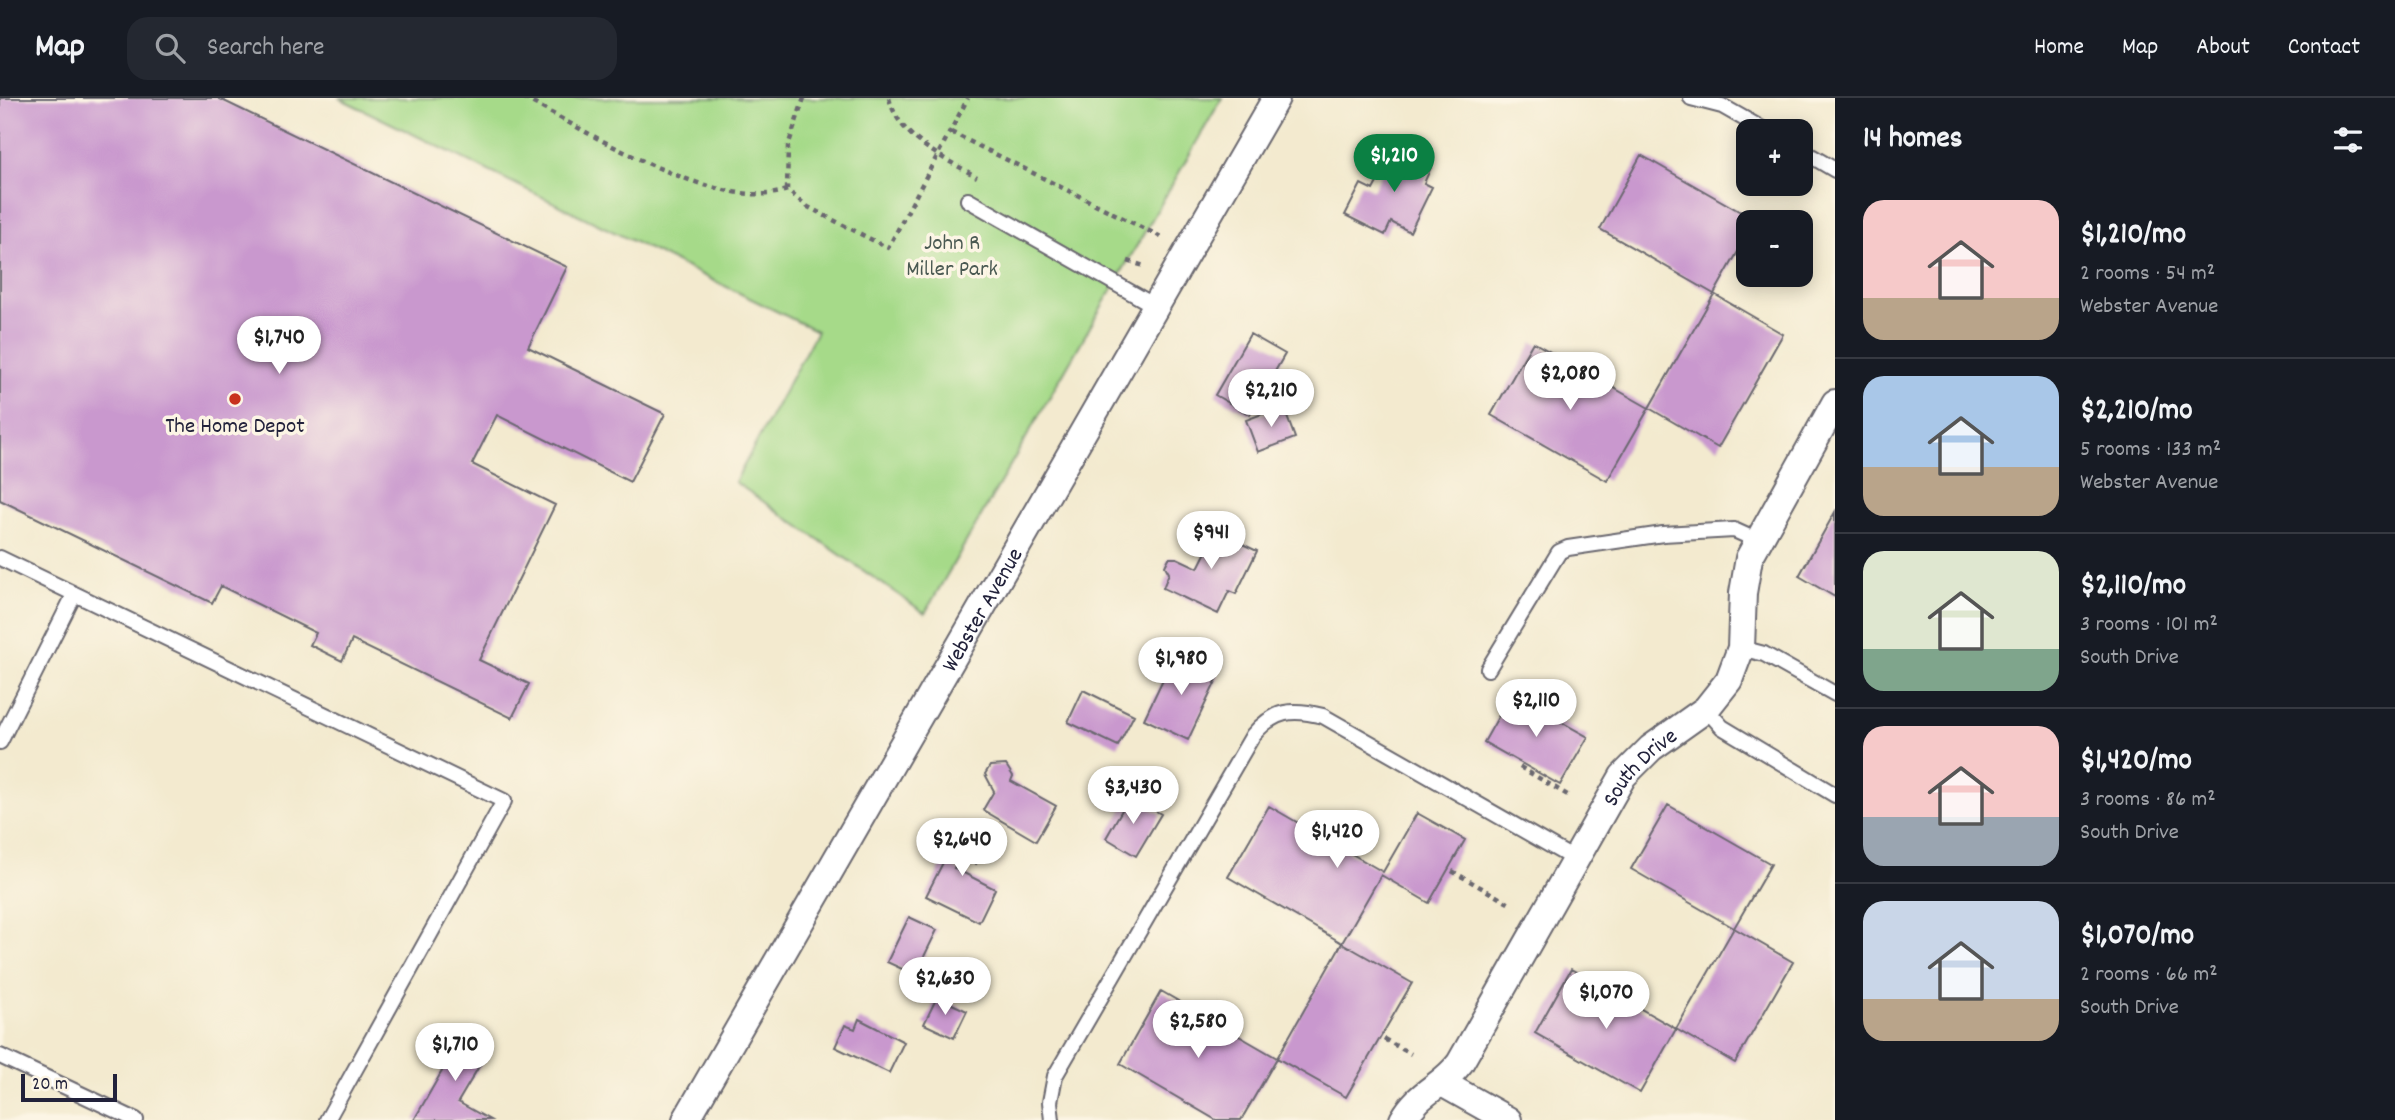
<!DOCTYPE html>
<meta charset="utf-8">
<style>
:root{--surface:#171b24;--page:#242831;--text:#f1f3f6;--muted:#9ea1a6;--line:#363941;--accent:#0b8043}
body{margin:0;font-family:Dekko,sans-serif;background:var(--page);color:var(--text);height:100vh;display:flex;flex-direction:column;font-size:26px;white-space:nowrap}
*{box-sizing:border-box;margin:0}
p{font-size:23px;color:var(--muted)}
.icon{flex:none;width:38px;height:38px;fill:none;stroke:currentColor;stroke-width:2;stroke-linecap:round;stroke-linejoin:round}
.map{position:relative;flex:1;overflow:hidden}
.side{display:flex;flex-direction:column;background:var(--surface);width:560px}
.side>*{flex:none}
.tools{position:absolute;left:1736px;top:21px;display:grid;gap:14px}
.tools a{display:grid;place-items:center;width:77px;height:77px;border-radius:14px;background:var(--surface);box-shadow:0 4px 18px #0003;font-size:35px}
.scale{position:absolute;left:21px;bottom:18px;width:96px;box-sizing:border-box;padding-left:7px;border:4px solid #22223b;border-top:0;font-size:19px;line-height:24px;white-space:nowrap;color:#22223b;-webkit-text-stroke:5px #fcf5e5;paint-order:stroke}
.price{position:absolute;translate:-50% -60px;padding:0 16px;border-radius:24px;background:#fff;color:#222;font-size:23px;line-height:46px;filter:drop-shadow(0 2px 4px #0008)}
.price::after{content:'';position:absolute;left:50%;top:42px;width:21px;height:16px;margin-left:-10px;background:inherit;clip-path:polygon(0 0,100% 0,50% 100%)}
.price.selected{background:var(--accent);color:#fff}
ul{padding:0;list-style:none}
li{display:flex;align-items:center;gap:21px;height:175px;padding:0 28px}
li+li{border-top:2px solid var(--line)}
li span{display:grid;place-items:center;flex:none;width:196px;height:140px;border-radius:21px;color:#555}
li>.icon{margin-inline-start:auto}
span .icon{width:84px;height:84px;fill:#fffc;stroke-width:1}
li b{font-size:30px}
h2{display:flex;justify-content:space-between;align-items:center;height:84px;padding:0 28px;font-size:30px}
header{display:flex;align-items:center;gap:42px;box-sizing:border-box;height:98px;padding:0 35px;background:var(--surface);border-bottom:2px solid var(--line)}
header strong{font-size:33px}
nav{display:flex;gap:38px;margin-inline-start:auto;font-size:24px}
.search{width:490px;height:63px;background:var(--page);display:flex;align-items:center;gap:18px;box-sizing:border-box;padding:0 24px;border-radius:21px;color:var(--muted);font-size:26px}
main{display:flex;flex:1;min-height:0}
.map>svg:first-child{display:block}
.green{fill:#a6da89;stroke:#647e62;stroke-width:2}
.building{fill:#c998ce}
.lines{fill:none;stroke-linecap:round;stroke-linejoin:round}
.service-casing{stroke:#6b686f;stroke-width:18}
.minor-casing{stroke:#6b686f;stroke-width:30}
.path{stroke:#6b686f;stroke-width:4.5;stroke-dasharray:5 5;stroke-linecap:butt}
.service{stroke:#fff;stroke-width:14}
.minor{stroke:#fff;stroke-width:26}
.poi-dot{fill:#c8321e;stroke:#fcf5e5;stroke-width:2.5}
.labels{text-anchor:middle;stroke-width:7;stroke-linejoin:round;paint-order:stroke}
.park-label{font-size:23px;fill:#4a5952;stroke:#fcf5e5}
.poi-label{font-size:23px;fill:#22223b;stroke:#fcf5e5}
.street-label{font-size:23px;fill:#22223b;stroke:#fcf5e5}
</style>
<header>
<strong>Map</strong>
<div class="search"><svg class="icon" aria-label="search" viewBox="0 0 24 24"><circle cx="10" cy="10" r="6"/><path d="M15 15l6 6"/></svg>Search here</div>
<nav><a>Home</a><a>Map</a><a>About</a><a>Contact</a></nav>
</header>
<main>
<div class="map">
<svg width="1835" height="1022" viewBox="0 0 1835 1022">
<rect width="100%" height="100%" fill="#fcf5e5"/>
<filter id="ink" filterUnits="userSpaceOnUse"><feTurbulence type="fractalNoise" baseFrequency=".0143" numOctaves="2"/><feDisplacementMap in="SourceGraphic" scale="14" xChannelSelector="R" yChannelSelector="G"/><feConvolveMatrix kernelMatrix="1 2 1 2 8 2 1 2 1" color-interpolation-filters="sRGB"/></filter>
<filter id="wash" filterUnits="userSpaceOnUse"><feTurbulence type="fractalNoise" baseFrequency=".00686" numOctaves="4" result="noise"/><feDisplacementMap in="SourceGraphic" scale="28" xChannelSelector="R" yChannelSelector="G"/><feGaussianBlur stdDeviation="1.57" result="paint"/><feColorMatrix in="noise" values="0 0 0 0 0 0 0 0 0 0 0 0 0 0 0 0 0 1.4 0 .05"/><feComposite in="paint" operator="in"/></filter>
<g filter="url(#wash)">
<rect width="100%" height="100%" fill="#f3eacf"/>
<!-- green -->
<path class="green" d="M339,0H1222L925,515L735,384L817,233Z"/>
<g id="blocks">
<!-- building -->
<path class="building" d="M0,0H218L567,169L528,249L665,316L630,384L497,317L472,366L555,407L479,562L529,586L512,620L352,542L342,563L310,547L316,535L221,488L212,505L0,402Z
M1397,47L1433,65L1424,85L1432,89L1410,134L1391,124L1385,137L1345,117L1361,86L1373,92Z
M1641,57L1758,124H1748V136L1714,196L1600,131Z
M1714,196L1783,236L1718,350L1649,310Z
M1250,236L1285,256L1250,317L1215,297Z
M1533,244L1649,310L1607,383L1491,317Z
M1283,308L1295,340L1258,354L1246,322Z
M1835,414V499L1799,478Z
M1211,431L1224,437L1226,431L1233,432L1237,436L1234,442L1257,453L1236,496L1229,493L1218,516L1163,490L1169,475L1165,468L1169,460H1177L1198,470L1208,450L1199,440L1203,433Z
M1175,556L1219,577L1188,642L1144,621Z
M1083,592L1134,617L1118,648L1068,624Z
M1511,596L1588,639L1560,687L1484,644Z
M1006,667L1013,678L1011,683L1056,708L1036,743L983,712L994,693L985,676L990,668Z
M1130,698L1161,716L1136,758L1106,740Z
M1668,707L1771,766L1734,830L1631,771Z
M1269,708L1383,774L1417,715L1465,742L1429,805L1381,777L1342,845L1228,779Z
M962,727L988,741L976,766L960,758L954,770L995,791L979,824L926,798Z
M909,819L937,832L915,877L887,864Z
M1734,830L1793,864L1735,965L1676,931Z
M1342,845L1412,885L1346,999L1277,960Z
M1571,871L1676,931L1640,995L1535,935Z
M1161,893L1277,960L1241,1022H1216L1120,966Z
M937,899L967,913L954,940L924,926Z
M859,921L904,944L889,975L835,949L845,927L855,931Z
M465,933L491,948L458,1004L490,1022H414Z"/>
</g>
</g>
<g filter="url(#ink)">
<use href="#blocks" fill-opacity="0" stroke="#6b686f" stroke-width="2"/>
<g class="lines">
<!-- service casing -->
<g class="service-casing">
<path id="service" d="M1691,0L1722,8L1766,33
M1801,52L1835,72
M968,102L1155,208
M0,460L504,703L327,1022
M1741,550L1764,556L1835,596
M1488,571L1559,454L1568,450L1663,436L1734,432L1756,442
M1706,611L1722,629L1835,697
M0,644L74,497
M0,958L136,1022
M1052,1022L1050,1004L1055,978L1253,637C1274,612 1292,610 1323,618L1574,761"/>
</g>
<!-- minor casing -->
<g class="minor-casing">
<g id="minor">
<path d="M1442,985L1508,1022"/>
<path id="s1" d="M686,1022L1276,0"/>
<path id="s2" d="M1403,1022C1420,992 1441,990 1460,965L1623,678L1651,650L1706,611L1729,582L1741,550L1743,495L1749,460L1835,305"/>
</g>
</g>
<!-- path -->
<path class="path" d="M524,0C586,33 718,116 787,92
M804,0L788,48L787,92L808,109L888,150L968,0
M889,0C900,42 943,59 977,79
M951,34L1161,139
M1128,163L1144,168
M1520,669L1571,699
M1452,773L1510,806
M1384,941L1411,956"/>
<!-- service -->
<use href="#service" class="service"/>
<!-- minor -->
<use href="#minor" class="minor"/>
</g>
</g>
<!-- markers -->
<circle class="poi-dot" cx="235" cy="301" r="7"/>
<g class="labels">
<!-- park labels -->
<g class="park-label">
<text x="952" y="151">John R<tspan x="952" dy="26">Miller Park</tspan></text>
</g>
<!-- poi labels -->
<g class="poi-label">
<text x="235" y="334">The Home Depot</text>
</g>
<!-- street labels -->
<g class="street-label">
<text dy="8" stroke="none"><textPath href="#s1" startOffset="590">Webster Avenue</textPath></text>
<text dy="8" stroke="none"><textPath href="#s2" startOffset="429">South Drive</textPath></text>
</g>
</g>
</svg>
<div class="tools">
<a>+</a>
<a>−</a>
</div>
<div class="scale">20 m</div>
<b class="price selected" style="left:1394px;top:96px">$1,210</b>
<b class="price" style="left:279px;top:278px">$1,740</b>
<b class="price" style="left:1570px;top:314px">$2,080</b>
<b class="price" style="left:1271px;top:331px">$2,210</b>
<b class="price" style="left:1211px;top:473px">$941</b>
<b class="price" style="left:1181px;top:599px">$1,980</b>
<b class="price" style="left:1536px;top:641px">$2,110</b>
<b class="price" style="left:1133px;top:728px">$3,430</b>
<b class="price" style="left:1337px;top:772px">$1,420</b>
<b class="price" style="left:962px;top:780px">$2,640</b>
<b class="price" style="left:945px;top:919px">$2,630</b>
<b class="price" style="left:1606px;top:933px">$1,070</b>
<b class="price" style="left:1198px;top:962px">$2,580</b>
<b class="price" style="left:455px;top:985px">$1,710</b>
</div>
<section class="side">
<h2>14 homes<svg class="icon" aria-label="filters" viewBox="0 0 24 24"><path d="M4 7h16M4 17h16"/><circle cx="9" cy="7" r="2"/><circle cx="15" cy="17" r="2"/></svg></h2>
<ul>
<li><span style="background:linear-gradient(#f6c9c9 70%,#b9a48a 0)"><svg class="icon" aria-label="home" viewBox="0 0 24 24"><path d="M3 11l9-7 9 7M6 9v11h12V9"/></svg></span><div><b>$1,210/mo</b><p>2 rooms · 54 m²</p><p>Webster Avenue</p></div></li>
<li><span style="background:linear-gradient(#a9c7e8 65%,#b9a48a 0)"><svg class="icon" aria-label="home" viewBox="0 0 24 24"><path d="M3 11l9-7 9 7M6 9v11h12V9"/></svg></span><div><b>$2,210/mo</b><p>5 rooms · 133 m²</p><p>Webster Avenue</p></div></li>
<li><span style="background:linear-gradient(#dfe7d0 70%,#7fa58c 0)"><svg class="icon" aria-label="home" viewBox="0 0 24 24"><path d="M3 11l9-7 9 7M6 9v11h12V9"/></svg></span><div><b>$2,110/mo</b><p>3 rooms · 101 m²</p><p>South Drive</p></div></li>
<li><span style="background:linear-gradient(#f6c9c9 65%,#9aa5b1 0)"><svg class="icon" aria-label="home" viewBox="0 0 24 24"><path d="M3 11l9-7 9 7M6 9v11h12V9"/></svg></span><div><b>$1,420/mo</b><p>3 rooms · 86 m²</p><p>South Drive</p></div></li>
<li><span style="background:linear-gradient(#c9d6e8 70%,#b9a48a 0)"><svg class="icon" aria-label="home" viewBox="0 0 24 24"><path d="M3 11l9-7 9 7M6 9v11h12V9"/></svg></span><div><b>$1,070/mo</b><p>2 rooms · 66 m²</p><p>South Drive</p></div></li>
</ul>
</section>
</main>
